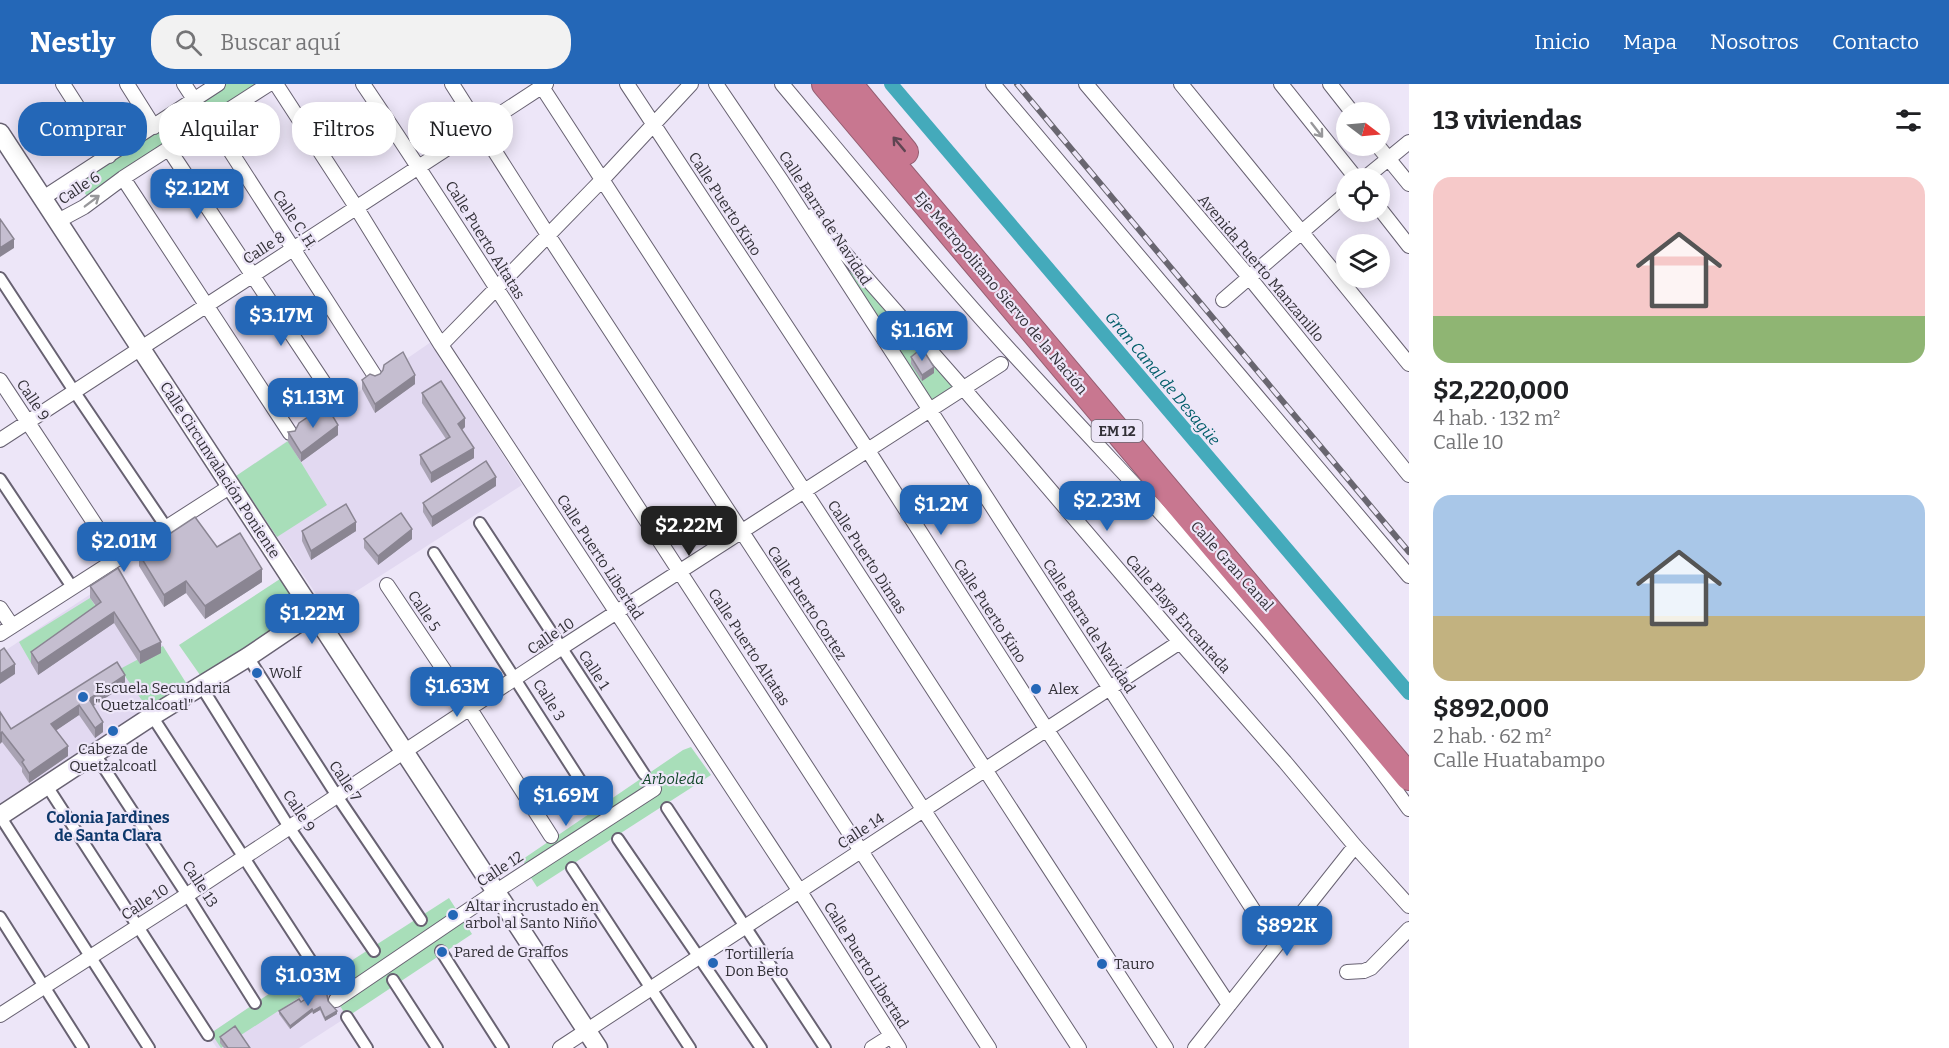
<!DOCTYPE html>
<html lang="es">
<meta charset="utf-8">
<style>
:root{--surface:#fff;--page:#f2f2f2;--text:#202124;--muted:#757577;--accent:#2467b7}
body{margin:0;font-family:Bitter,serif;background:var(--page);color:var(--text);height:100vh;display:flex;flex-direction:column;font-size:22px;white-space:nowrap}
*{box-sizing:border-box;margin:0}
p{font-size:20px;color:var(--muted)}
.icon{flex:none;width:33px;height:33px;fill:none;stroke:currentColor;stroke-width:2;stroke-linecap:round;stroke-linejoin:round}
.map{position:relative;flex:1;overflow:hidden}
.sheet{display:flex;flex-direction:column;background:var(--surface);width:540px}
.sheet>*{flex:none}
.hud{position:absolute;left:18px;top:18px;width:570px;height:54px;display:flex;gap:12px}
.needle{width:39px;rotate:106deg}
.buttons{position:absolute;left:1336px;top:18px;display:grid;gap:12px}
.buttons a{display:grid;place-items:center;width:54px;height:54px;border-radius:50%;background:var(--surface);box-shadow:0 3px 15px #0003;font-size:30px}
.price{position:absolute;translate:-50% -51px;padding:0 14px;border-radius:12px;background:var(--accent);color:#fff;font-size:20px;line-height:39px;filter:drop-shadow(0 2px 3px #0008)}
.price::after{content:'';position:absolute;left:50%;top:36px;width:18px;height:14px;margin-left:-9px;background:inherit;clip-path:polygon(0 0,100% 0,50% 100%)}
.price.active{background:#222;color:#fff}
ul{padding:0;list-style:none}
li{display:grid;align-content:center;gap:12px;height:318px;padding:0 24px}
li span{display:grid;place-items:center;height:186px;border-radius:18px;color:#555}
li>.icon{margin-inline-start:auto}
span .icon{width:108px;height:108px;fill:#fffc;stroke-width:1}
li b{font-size:26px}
h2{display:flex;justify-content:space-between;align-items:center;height:72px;padding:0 24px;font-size:26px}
.tag{padding:0 21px;border-radius:24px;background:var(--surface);box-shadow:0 3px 15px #0003;font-size:21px;line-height:54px}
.tag.active{background:var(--accent);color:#fff}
header{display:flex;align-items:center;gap:36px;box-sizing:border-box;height:84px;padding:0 30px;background:var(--accent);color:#fff}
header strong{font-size:28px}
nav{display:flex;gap:33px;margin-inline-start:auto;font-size:21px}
.search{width:420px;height:54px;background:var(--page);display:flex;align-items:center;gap:15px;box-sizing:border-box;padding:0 21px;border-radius:24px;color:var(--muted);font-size:22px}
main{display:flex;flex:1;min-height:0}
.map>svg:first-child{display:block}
.built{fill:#e2d9f1}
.green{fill:#a8deb9}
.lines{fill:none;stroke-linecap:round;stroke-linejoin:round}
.canal{stroke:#4ab;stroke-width:14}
.pedestrian-casing{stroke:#686272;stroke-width:14}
.minor-casing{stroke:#686272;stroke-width:16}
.tertiary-casing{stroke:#686272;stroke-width:21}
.motorway-casing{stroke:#945e71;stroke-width:28}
.pedestrian{stroke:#fff;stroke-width:10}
.minor{stroke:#fff;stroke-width:14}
.tertiary{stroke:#fff;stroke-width:18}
.motorway{stroke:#c87790;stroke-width:26}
.rail-casing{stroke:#696670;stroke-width:6}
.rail{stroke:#ede6f8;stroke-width:4;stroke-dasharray:11;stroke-linecap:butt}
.wall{fill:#a9a3b3}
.shaded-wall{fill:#8a8592}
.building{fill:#c5bed0;stroke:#8a8592;stroke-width:1.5}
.oneway{stroke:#98989b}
.oneway2{stroke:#5f4552}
.poi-dot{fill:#2467b7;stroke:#ede6f8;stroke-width:2}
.labels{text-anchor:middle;stroke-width:4.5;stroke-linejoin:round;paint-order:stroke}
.shield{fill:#ede6f8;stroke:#6a6771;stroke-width:1.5}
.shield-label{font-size:14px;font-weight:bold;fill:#323037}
.street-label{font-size:15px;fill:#323037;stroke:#ede6f8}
.poi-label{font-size:15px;fill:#323037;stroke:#ede6f8;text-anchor:start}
.park-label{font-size:15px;font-style:italic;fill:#13472a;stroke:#ede6f8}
.water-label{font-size:16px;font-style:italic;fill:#015d69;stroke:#ede6f8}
.neighbourhood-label{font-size:16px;font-weight:bold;fill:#0d386b;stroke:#ede6f8}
</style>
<header>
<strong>Nestly</strong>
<div class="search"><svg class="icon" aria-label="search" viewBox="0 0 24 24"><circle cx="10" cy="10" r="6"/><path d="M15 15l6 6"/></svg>Buscar aquí</div>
<nav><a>Inicio</a><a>Mapa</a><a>Nosotros</a><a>Contacto</a></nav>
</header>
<main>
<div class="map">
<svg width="1409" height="964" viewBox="0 0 1409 964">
<rect width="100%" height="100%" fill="#ede6f8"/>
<!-- built -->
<path class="built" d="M431,258L522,401L327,526L236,392Z
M118,492L163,562L184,601L0,721V570Z
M313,880L347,933L299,964H217L208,951Z"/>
<!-- green -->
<path class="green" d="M221,0H275L91,118L75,95Z
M837,166L960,305L931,323L831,170Z
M288,357L327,421L277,453L236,392Z
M283,493L311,534L207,601L179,561Z
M90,514L101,530L31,579L19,558Z
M163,562L188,602L148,625L120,585Z
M691,663L711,691L537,803L528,789L523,775L683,666Z
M449,814L472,850L347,933L323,895Z
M309,883L320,900L221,964L211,949Z"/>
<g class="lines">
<!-- canal -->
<path class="canal" d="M891,0L1409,609"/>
<!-- pedestrian casing -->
<g class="pedestrian-casing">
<path id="pedestrian" d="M0,194L74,307L166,443
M0,395L72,503
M480,439L644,690
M434,469L596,721
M248,573L337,712L421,836
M201,602L289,743L374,867
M152,632L313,880
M95,670L187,811L255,919
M47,702L208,951
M667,724L825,964
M0,732L149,964
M618,755L761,964
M572,784L690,964
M0,833L83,964
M441,867L503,964
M393,896L437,964
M347,933L367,964"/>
</g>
<!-- minor casing -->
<g class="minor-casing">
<path id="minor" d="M63,0L109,72
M127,0L154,43
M184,0L199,23L211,37L375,292
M276,0L356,123L441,261L799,806L899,964
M363,0C443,118 518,239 596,359C727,560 859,761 989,964
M452,0L548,151L1079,964
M540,0L1166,964
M627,0L867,365L1047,646L1229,921
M716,0L781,96L1276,861
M782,0C859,92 936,186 1017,274C1151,421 1294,562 1409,725
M993,0L1409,492
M1086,0L1249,193L1409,391
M1181,0L1409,280
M1281,0L1356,94
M1330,0L1352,28
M1378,62L1409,100
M168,64L336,317
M123,94L290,349
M1365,94L1409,58
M43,114L218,0
M1380,125L1409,162
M812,132L964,305L1180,558L1285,678L1355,762L1409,822
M58,137L84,123L123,94L269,0
M1223,216L1347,109
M441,261L602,96L691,0
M0,296L118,475
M0,356L546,0
M387,501L470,625L551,752
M0,524L12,542
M0,550L231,402
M1347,888L1364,887L1371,884L1409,845
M336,916L495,808L654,705
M0,931L187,811L561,564L1001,280
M560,964L1180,558
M872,964L891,952
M1195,964L1355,762"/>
</g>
<!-- tertiary casing -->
<g class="tertiary-casing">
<path id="tertiary" d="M0,49L598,964
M0,732L152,632L248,573L313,529"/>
</g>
<!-- motorway casing -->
<g class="motorway-casing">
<path id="motorway" d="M825,0L1409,693
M849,0L905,68"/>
</g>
<!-- pedestrian -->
<use href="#pedestrian" class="pedestrian"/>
<!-- minor -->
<use href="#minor" class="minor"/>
<!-- tertiary -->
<use href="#tertiary" class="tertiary"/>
<!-- motorway -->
<use href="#motorway" class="motorway"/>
<!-- rail casing -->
<g class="rail-casing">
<path id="rail" d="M1017,0L1409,468"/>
</g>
<!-- rail -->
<use href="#rail" class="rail"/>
</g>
<!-- wall -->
<path class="wall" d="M911,273L934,289L922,297L911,280Z
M362,296L415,300L375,329L362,305Z
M422,309L465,343L462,346L474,374L431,399L420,380V371L446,355L422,319Z
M288,348L338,351L301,378L288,358Z
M496,402L432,443L423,428V419Z
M302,447H356L311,476L302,457Z
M364,455H412L378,481L364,464Z
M217,463L262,498L205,535L186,509L164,523L139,482V470Z
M90,502L161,569L140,580L114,539L38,591L31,579V568L96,522L90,514Z
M125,601L93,622L103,648L95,654L79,631L56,646L68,672L29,699L22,688V684L2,658L0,628L11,645Z
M328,917L337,930L325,937L320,926L313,930L312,928L290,945L279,930V927L301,918Z
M220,953L250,964H224L220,959Z"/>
<!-- shaded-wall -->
<path class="shaded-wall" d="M14,155V164L0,173V164Z
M934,283V289L922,297V291Z
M415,291V300L375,329V320Z
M465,334V343L458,349V340Z
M338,341V351L301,378V369Z
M474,364V374L431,399V389Z
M496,393V402L432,443V433Z
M356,438V447L311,476V467Z
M412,445V455L378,481V472Z
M262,485V498L205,535V522Z
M186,497V509L164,523V511Z
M114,528V539L38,591V579Z
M161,558V569L140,580V568Z
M15,580V590L0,600V590Z
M125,591V601L89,625V615Z
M79,621V631L51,650V640Z
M103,638V648L95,654V644Z
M2,648V658L0,660V650Z
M68,662V672L29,699V689Z
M320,923V926L313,930V927Z
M312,925V928L290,945V942Z
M337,927V930L325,937V934Z"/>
<!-- building -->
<path class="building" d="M0,135L14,155L0,164Z
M922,264L934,283L922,291L911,273Z
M403,268L415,291L375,320L362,296L370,290L375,292L380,290L383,286L384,281Z
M441,297L465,334L458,340L474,364L431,389L420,371L450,353L422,309Z
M326,321L338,341L301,369L288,348L295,347L299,339Z
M486,377L496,393L432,433L423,419Z
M346,420L356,438L311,467L302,447Z
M401,429L412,445L378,472L364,455Z
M195,433L217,463L240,449L262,485L205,522L186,497L164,511L139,470Z
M118,484L161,558L140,568L114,528L38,579L31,568L101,518L90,502Z
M4,564L15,580L0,590V567Z
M117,578L125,591L89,615L103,638L95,644L79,621L51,640L68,662L29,689L22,678L24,676L2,648L0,650V628L11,645Z
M323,903L327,911L328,917L337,927L325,934L320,923L313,927L312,925L290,942L279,927L299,915L301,918Z
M235,942L250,964H228L220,953Z"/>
<!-- one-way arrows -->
<defs><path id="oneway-shaft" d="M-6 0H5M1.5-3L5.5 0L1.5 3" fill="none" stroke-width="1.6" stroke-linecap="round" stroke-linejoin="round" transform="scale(1.5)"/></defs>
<g class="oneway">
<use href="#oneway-shaft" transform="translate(1317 46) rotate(52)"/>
<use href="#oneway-shaft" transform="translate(92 117) rotate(-37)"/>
</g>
<use class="oneway2" href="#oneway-shaft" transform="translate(899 60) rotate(-130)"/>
<!-- markers -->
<g class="poi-dot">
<circle cx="257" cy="589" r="6"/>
<circle cx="1036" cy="605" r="6"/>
<circle cx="83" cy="613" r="6"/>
<circle cx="113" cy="647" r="6"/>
<circle cx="453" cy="831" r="6"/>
<circle cx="442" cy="868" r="6"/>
<circle cx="713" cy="879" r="6"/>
<circle cx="1102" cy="880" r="6"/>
</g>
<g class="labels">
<!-- shield labels -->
<rect class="shield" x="1091.5" y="336" width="51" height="22" rx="4.5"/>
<g class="shield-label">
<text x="1117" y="352">EM 12</text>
</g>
<!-- street labels -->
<g class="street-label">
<text transform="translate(79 104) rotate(-34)" y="5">Calle 6</text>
<text transform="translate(725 120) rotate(57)" y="5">Calle Puerto Kino</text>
<text transform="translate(825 134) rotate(57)" y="5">Calle Barra de Navidad</text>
<text transform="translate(295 136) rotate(57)" y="5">Calle C. H.</text>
<text transform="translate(485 156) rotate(58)" y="5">Calle Puerto Altatas</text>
<text transform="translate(264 164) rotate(-33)" y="5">Calle 8</text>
<text transform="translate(1261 184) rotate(50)" y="5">Avenida Puerto Manzanillo</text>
<text transform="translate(1001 209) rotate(50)" y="5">Eje Metropolitano Siervo de la Nación</text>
<text transform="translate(33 316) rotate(56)" y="5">Calle 9</text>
<text transform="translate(220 386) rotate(57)" y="5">Calle Circunvalación Poniente</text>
<text transform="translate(600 473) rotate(57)" y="5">Calle Puerto Libertad</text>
<text transform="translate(867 473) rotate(57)" y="5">Calle Puerto Dimas</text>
<text transform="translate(1232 482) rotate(48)" y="5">Calle Gran Canal</text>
<text transform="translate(807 519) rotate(57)" y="5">Calle Puerto Cortez</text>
<text transform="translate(424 527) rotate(56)" y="5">Calle 5</text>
<text transform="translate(990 527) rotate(57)" y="5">Calle Puerto Kino</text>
<text transform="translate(1178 530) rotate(49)" y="5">Calle Playa Encantada</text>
<text transform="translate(1089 542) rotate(57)" y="5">Calle Barra de Navidad</text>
<text transform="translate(551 552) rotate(-34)" y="5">Calle 10</text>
<text transform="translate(749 563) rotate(57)" y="5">Calle Puerto Altatas</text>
<text transform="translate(594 586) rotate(57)" y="5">Calle 1</text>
<text transform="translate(549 616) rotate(58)" y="5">Calle 3</text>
<text transform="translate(345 697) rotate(57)" y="5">Calle 7</text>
<text transform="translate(299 727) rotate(57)" y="5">Calle 9</text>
<text transform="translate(861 747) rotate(-33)" y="5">Calle 14</text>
<text transform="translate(500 785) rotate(-33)" y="5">Calle 12</text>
<text transform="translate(200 800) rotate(57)" y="5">Calle 13</text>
<text transform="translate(145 818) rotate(-33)" y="5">Calle 10</text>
<text transform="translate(866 881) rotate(58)" y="5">Calle Puerto Libertad</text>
</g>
<!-- poi labels -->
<g class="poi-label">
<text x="269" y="594">Wolf</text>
<text x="95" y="609">Escuela Secundaria<tspan x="95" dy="17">"Quetzalcoatl"</tspan></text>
<text x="1048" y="610">Alex</text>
<text x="113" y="670" text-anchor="middle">Cabeza de<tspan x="113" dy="17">Quetzalcoatl</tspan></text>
<text x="465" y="827">Altar incrustado en<tspan x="465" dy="17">arbol al Santo Niño</tspan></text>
<text x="454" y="873">Pared de Graffos</text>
<text x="725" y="875">Tortillería<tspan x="725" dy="17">Don Beto</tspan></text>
<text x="1114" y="885">Tauro</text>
</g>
<!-- park labels -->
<g class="park-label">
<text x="673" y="700">Arboleda</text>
</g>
<!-- water labels -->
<g class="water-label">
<text transform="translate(1163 294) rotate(50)" y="6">Gran Canal de Desagüe</text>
</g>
<!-- neighbourhood labels -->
<g class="neighbourhood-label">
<text x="108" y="739">Colonia Jardines<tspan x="108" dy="18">de Santa Clara</tspan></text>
</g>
</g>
</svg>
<div class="buttons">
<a><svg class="needle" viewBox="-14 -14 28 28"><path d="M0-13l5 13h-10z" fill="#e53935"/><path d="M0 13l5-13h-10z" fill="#757577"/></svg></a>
<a><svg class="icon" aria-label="locate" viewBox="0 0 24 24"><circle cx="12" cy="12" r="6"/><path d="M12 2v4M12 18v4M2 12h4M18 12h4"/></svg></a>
<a><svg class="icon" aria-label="layers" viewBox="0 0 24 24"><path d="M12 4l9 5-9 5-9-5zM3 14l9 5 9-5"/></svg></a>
</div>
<b class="price" style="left:197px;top:136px">$2.12M</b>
<b class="price" style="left:281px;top:263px">$3.17M</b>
<b class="price" style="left:922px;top:278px">$1.16M</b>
<b class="price" style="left:313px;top:345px">$1.13M</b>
<b class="price" style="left:1107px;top:448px">$2.23M</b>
<b class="price" style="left:941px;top:452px">$1.2M</b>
<b class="price active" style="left:689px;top:473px">$2.22M</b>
<b class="price" style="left:124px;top:489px">$2.01M</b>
<b class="price" style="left:312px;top:561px">$1.22M</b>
<b class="price" style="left:457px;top:634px">$1.63M</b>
<b class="price" style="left:566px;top:743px">$1.69M</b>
<b class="price" style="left:1287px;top:873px">$892K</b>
<b class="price" style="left:308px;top:923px">$1.03M</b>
<div class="hud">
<a class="tag active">Comprar</a>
<a class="tag">Alquilar</a>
<a class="tag">Filtros</a>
<a class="tag">Nuevo</a>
</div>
</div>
<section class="sheet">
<h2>13 viviendas<svg class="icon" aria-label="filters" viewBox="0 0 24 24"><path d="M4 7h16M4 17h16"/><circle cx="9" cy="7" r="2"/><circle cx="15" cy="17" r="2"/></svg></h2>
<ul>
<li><span style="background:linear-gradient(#f6c9c9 75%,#8fb573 0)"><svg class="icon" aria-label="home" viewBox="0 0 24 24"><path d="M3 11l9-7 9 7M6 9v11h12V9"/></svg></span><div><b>$2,220,000</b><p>4 hab. · 132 m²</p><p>Calle 10</p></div></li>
<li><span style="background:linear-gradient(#a9c7e8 65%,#c2b280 0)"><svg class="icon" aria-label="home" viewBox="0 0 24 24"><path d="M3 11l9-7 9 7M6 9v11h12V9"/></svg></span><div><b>$892,000</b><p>2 hab. · 62 m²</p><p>Calle Huatabampo</p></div></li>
</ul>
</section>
</main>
